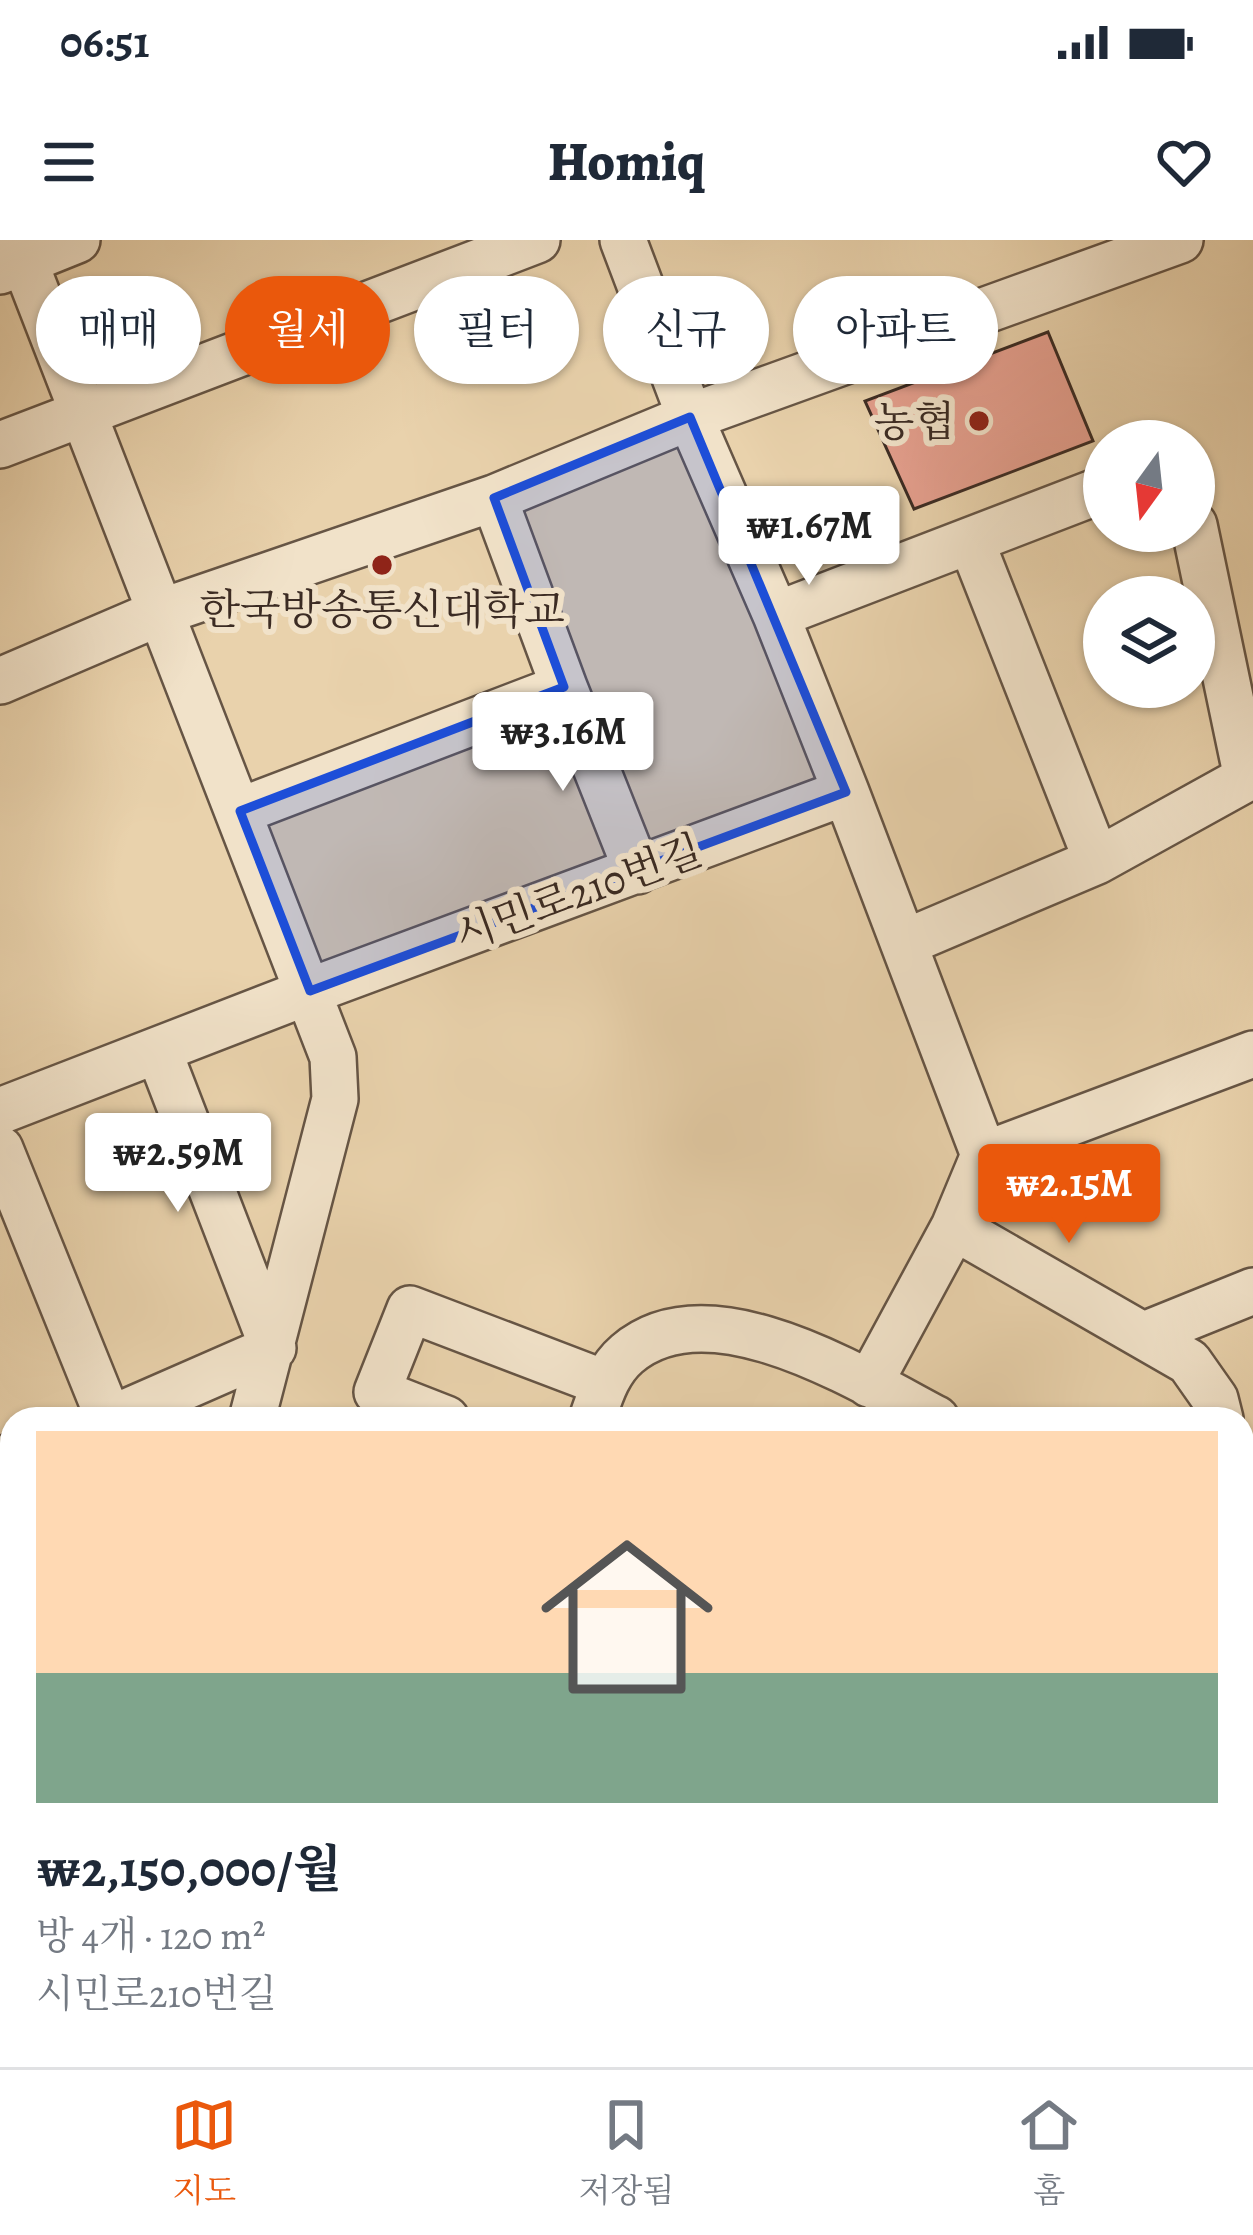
<!DOCTYPE html>
<html lang="ko">
<meta charset="utf-8">
<style>
:root{--surface:#fff;--page:#f6f6f7;--text:#1f2937;--muted:#747a83;--line:#e0e1e3;--accent:#ea580c}
body{margin:0;font-family:Alegreya,"Noto Serif KR",serif;background:var(--page);color:var(--text);height:100vh;display:flex;flex-direction:column;font-size:45px;white-space:nowrap}
*{box-sizing:border-box;margin:0}
p{font-size:39px;color:var(--muted)}
.icon{flex:none;width:66px;height:66px;fill:none;stroke:currentColor;stroke-width:2;stroke-linecap:round;stroke-linejoin:round}
.map{position:relative;flex:1;overflow:hidden}
.side{position:absolute;left:0px;top:1167px;width:1254px;height:660px;display:flex;flex-direction:column;background:var(--surface);border-radius:36px 36px 0 0;box-shadow:0 3px 9px #0004}
.side>*{flex:none}
.guide{position:absolute;left:36px;top:36px;width:1182px;height:108px;display:flex;gap:24px}
.needle{width:78px;rotate:195deg}
.fabs{position:absolute;left:1083px;top:180px;display:grid;gap:24px}
.fabs a{display:grid;place-items:center;width:132px;height:132px;border-radius:50%;background:var(--surface);box-shadow:0 3px 9px #0004;font-size:60px}
.price{position:absolute;translate:-50% -102px;padding:0 27px;border-radius:12px;background:#fff;color:#222;font-size:39px;line-height:78px;filter:drop-shadow(0 3px 6px #0008)}
.price::after{content:'';position:absolute;left:50%;top:72px;width:36px;height:27px;margin-left:-18px;background:inherit;clip-path:polygon(0 0,100% 0,50% 100%)}
.price.active{background:var(--accent);color:#fff}
ul{padding:0;list-style:none}
li{display:grid;align-content:center;gap:24px;height:636px;padding:0 36px}
li+li{border-top:3px solid var(--line)}
li span{display:grid;place-items:center;height:372px;border-radius:0px;color:#555}
li>.icon{margin-inline-start:auto}
span .icon{width:216px;height:216px;fill:#fffc;stroke-width:1}
li b{font-size:51px}
.tag{padding:0 42px;border-radius:54px;background:var(--surface);box-shadow:0 3px 9px #0004;font-size:42px;line-height:108px}
.tag.active{background:var(--accent);color:#fff}
.status{display:flex;justify-content:space-between;align-items:center;height:84px;padding:0 60px;background:var(--surface);direction:ltr}
.status svg{height:33px;fill:currentColor}
header{display:flex;justify-content:space-between;align-items:center;height:156px;padding:0 36px;background:var(--surface);font-size:54px;font-weight:800}
.tab-bar{display:flex;justify-content:space-around;align-items:center;height:168px;border-top:3px solid var(--line);background:var(--surface);font-size:33px;color:var(--muted)}
.tab-bar a{display:grid;justify-items:center;gap:6px}
.tab-bar .active{color:var(--accent)}
.map>svg:first-child{display:block}
.building{fill:#e59f8e;stroke:#3b2b23;stroke-width:3}
.lines{fill:none;stroke-linecap:round;stroke-linejoin:round}
.minor-casing{stroke:#665545;stroke-width:50}
.minor{stroke:#f1e2c9;stroke-width:45}
.marked{fill:#1d4ed8;fill-opacity:0.2;stroke:#1d4ed8;stroke-width:9;stroke-linejoin:round}
.poi-dot{fill:#8f2418;stroke:#f1e2c9;stroke-width:4.5}
.labels{text-anchor:middle;stroke-width:12;stroke-linejoin:round;paint-order:stroke}
.poi-label{font-size:42px;fill:#3b2b23;stroke:#f1e2c9;text-anchor:end}
.street-label{font-size:42px;fill:#3b2b23;stroke:#f1e2c9}
</style>
<div class="status"><b>06:51</b><svg viewBox="0 0 49 12"><path d="M0 12V9h3v3zM5 12V6h3v6zM10 12V3h3v9zM15 12V0h3v12zM26 1h20v11H26zM47 4h2v5h-2z"/></svg></div>
<header><svg class="icon" aria-label="menu" viewBox="0 0 24 24"><path d="M4 6h16M4 12h16M4 18h16"/></svg>Homiq<svg class="icon" aria-label="heart" viewBox="0 0 24 24"><path d="M12 20l-8-8c-3-5 5-10 8-4 3-6 11-1 8 4z"/></svg></header>
<div class="map">
<svg width="1253" height="1827" viewBox="0 0 1253 1827">
<rect width="100%" height="100%" fill="#e9d2ac"/>
<filter id="stains"><feTurbulence type="fractalNoise" baseFrequency=".00167" numOctaves="4"/><feColorMatrix values="0 0 0 0 .2 0 0 0 0 .09 0 0 0 0 .02 0 0 0 .5 -.17"/></filter>
<radialGradient id="worn" r=".72"><stop offset=".6" stop-color="#630" stop-opacity="0"/><stop offset="1" stop-color="#630" stop-opacity=".3"/></radialGradient>
<!-- building -->
<path class="building" d="M1048,92L1093,201L914,269L865,161Z
M12,1598V1662L0,1666V1602Z
M106,1815H272L240,1827H75Z
M547,1815H610L615,1827H551Z
M976,1815H1134L1104,1827H947Z"/>
<g class="lines">
<!-- minor casing -->
<g class="minor-casing">
<path id="minor" d="M16,0L333,817L335,859L252,1179
M623,0L690,177L776,375L846,552L984,915L954,987L869,1144
M0,31L77,0
M0,205L537,0
M971,301L1097,621
M776,375L1104,249
M0,441L161,372L494,258L690,177L1180,0
M564,447L637,631
M240,571L564,447L494,258
M904,703L1097,621L1247,538L1194,285
M0,871L310,751L846,552
M0,909L109,1179
M984,915L1253,814
M954,987L1189,1122L1215,1159L1220,1179
M1144,1095L1253,1051
M111,1179L273,1108L159,812
M446,1179L377,1152L410,1069L604,1143
M592,1179C600,1156 607,1131 627,1114C709,1044 858,1138 936,1179
M0,1221L12,1216
M1242,1231L1253,1227
M0,1420L12,1451
M1242,1428L1253,1426
M0,1543L12,1538"/>
</g>
<!-- minor -->
<use href="#minor" class="minor"/>
</g>
<!-- marked area -->
<path class="marked" d="M690,177L846,552L310,751L240,571L564,447L494,258Z"/>
<!-- markers -->
<g class="poi-dot">
<circle cx="979" cy="181" r="12"/>
<circle cx="382" cy="325" r="12"/>
</g>
<g class="labels">
<!-- poi labels -->
<g class="poi-label">
<text x="955" y="196">농협</text>
<text x="382" y="384" text-anchor="middle">한국방송통신대학교</text>
</g>
<!-- street labels -->
<g class="street-label">
<text transform="translate(578 652) rotate(-20)" y="15">시민로210번길</text>
</g>
</g>
<rect width="100%" height="100%" filter="url(#stains)"/>
<rect width="100%" height="100%" fill="url(#worn)"/>
</svg>
<div class="fabs">
<a><svg class="needle" viewBox="-14 -14 28 28"><path d="M0-13l5 13h-10z" fill="#e53935"/><path d="M0 13l5-13h-10z" fill="#747a83"/></svg></a>
<a><svg class="icon" aria-label="layers" viewBox="0 0 24 24"><path d="M12 4l9 5-9 5-9-5zM3 14l9 5 9-5"/></svg></a>
</div>
<b class="price" style="left:809px;top:348px">₩1.67M</b>
<b class="price" style="left:563px;top:554px">₩3.16M</b>
<b class="price" style="left:178px;top:975px">₩2.59M</b>
<b class="price active" style="left:1069px;top:1006px">₩2.15M</b>
<div class="guide">
<a class="tag">매매</a>
<a class="tag active">월세</a>
<a class="tag">필터</a>
<a class="tag">신규</a>
<a class="tag">아파트</a>
</div>
<section class="side">
<ul>
<li><span style="background:linear-gradient(#ffd9b3 65%,#7fa58c 0)"><svg class="icon" aria-label="home" viewBox="0 0 24 24"><path d="M3 11l9-7 9 7M6 9v11h12V9"/></svg></span><div><b>₩2,150,000/월</b><p>방 4개 · 120 m²</p><p>시민로210번길</p></div></li>
</ul>
</section>
</div>
<nav class="tab-bar">
<a class="active"><svg class="icon" aria-label="map" viewBox="0 0 24 24"><path d="M3 6l6-2 6 2 6-2v14l-6 2-6-2-6 2zM9 4v14M15 6v14"/></svg>지도</a>
<a><svg class="icon" aria-label="saved" viewBox="0 0 24 24"><path d="M7 4h10v16l-5-4-5 4z"/></svg>저장됨</a>
<a><svg class="icon" aria-label="home" viewBox="0 0 24 24"><path d="M3 11l9-7 9 7M6 9v11h12V9"/></svg>홈</a>
</nav>
